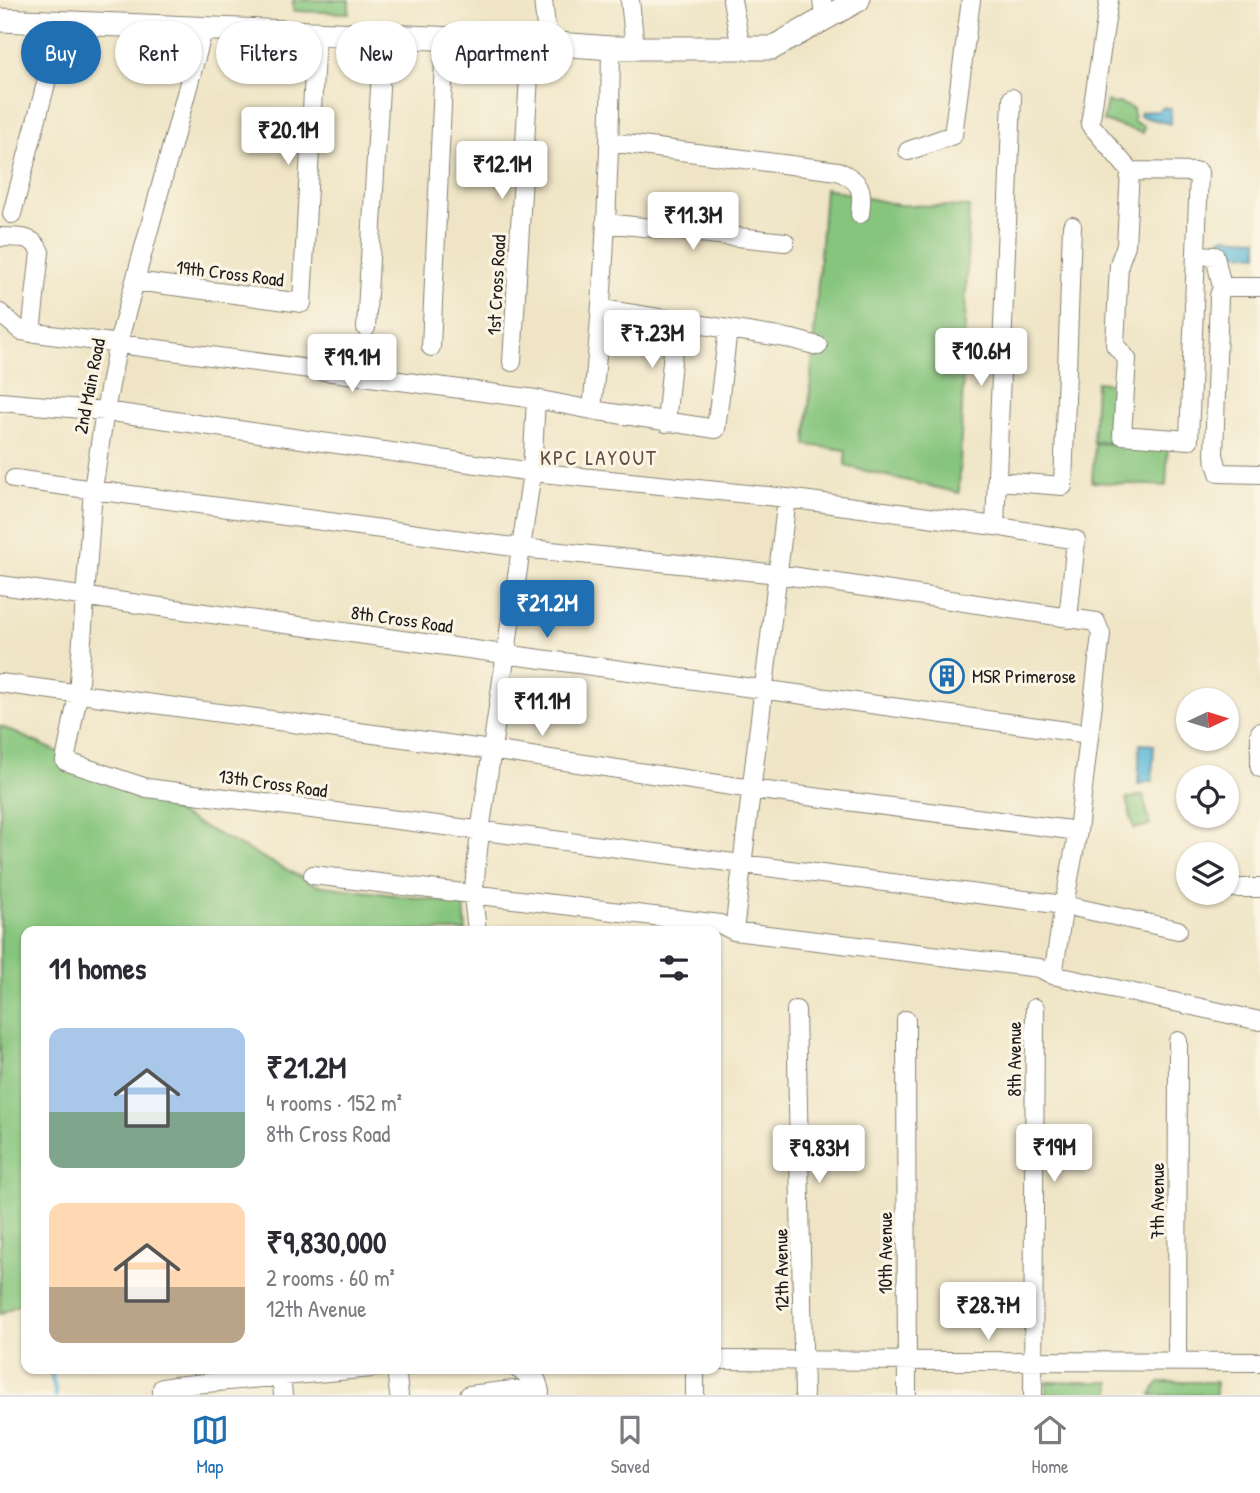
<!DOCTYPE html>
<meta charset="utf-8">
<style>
:root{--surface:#fff;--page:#f7f7f7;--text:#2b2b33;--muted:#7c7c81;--line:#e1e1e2;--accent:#1f6fb2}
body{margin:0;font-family:"Patrick Hand",sans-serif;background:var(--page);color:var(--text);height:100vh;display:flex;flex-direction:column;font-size:26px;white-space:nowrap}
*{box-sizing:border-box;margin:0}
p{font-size:23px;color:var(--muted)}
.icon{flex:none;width:38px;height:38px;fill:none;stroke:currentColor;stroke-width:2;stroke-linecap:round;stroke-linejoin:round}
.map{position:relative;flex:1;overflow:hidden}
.drawer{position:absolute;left:21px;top:926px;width:700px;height:448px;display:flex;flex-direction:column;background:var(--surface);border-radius:14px;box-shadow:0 2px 5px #0004}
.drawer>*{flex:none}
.top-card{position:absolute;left:21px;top:21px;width:700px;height:63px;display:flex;gap:14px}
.needle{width:46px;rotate:86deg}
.buttons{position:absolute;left:1176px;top:688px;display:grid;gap:14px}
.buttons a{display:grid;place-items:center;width:63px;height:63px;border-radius:50%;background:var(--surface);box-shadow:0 2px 5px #0004;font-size:35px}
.price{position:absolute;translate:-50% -60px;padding:0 16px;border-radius:7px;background:#fff;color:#222;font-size:23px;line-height:46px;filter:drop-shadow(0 2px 4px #0008)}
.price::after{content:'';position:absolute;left:50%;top:42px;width:21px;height:16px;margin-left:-10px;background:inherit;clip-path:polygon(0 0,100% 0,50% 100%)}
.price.selected{background:var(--accent);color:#fff}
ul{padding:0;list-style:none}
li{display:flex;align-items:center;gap:21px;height:175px;padding:0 28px}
li span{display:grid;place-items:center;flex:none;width:196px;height:140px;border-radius:14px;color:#555}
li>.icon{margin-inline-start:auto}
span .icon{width:84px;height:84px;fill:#fffc;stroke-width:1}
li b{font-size:30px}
h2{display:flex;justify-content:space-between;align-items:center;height:84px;padding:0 28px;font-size:30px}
.chip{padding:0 24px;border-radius:32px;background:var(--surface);box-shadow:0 2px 5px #0004;font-size:24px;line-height:63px}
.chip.selected{background:var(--accent);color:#fff}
.tabs{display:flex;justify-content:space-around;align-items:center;height:98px;border-top:2px solid var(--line);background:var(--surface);font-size:19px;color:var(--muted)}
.tabs a{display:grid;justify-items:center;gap:4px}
.tabs .selected{color:var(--accent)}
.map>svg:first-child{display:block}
.green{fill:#86c57d;stroke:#51704c;stroke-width:2}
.water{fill:#5ab8d8;stroke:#3b6a7a;stroke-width:2}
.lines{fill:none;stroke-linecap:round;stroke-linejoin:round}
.stream{stroke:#5ab8d8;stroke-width:4.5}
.minor-casing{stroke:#868071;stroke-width:20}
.major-casing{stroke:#868071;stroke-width:25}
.minor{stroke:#fff;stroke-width:18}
.major{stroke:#fff;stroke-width:23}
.labels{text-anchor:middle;stroke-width:6;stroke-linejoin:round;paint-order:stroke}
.street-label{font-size:19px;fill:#1c1c1c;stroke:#fcf5e5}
.poi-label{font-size:19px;fill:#1c1c1c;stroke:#fcf5e5;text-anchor:start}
.neighbourhood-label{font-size:21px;letter-spacing:2px;fill:#644c43;stroke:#fcf5e5}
</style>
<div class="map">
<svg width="1260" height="1395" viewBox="0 0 1260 1395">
<rect width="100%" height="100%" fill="#fcf5e5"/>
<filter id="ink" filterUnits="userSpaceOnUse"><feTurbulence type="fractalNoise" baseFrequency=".0143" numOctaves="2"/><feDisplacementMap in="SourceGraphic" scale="14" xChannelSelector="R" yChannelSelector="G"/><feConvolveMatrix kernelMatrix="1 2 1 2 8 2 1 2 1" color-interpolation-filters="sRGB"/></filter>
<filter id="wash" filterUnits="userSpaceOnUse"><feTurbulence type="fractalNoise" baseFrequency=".00686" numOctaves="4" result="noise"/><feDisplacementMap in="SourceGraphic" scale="28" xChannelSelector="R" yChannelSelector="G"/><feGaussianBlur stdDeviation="1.57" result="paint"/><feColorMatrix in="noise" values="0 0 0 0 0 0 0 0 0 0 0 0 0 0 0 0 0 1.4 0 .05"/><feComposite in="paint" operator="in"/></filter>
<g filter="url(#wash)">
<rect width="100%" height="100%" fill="#efe5c6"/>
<!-- green -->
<path class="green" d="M293,0H349V13L293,11Z
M1107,101L1112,104L1120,103L1133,109L1134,122L1144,126L1143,133L1103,121Z
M825,188L898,205L969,207L959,493L845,466L846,450L806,445Z
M1096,382L1114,384L1112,442H1093Z
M1095,443L1168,447L1166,486L1092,482Z
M0,726L63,754L316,885L464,904L466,931H26V1301L0,1314Z
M1143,795L1150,825L1134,829L1126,799Z
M1046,1382H1111V1395H1046Z
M1160,1382H1216V1395H1151L1157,1384Z"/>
<!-- water -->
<path class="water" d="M1164,107L1171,109V124L1140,116L1141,112L1158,111Z
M1221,237L1258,239V255L1220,252Z
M1140,744L1154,745L1152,781L1138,784Z"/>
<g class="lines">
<!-- stream -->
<path class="stream" d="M50,1368L56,1395"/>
</g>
</g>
<g filter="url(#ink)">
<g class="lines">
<!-- minor casing -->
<g class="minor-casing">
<path id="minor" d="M543,0L548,44
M630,0L635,48
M732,0L741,48
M822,0L824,19
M1109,0L1090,124L1130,171L1126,245L1119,264L1115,345L1127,359L1122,435L1189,440L1199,172L1130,171
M204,28L118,343L105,411L93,489L78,695L65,761L147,788L1064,905L1178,930
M611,48C610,169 604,290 592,410L716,429L728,329
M1012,98L995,526L1076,540L1068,619
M610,142L838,171C862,182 863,189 860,214
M908,151L953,135L971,0
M12,214L62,22
M605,223L785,242
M0,237C17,238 33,234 40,252L31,333
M1197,255L1215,256L1222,287
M135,281L302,303L316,34
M1260,287H1222L1219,296L1214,455L1219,473L1260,474
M602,309L792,339L818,346
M0,313L21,331L536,399L592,410
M366,328L383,37
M431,347L445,39
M512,362L531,42
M536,399L532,472L787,498L995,526
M0,402L105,411L532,472L480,832L473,896L477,931
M666,423L676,320
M14,479L521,548L778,574L1096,622L1101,634L1078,831L1064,905L1053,975
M997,481L1063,486L1072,226
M0,585L1089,734
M0,683L491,750L752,789L1078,831
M1260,732V768
M1188,873V883
M313,875L720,924L734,931L1039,968L1053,975L1260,1021
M1227,888H1260
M1199,892H1214
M734,931L787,498
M796,1010L804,1395
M906,1020L907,1395
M716,1360L1260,1362
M1177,1361L1178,1041
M396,1368L399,1395
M517,1368L537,1381L540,1392
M695,1368V1395
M281,1376L283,1395
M162,1395V1388L173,1386L372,1368
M469,1395L539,1387
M1033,1395L1035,1008"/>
</g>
<!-- major casing -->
<g class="major-casing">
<path id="major" d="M0,20L531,42L611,48H772L858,0"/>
</g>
<!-- minor -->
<use href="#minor" class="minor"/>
<!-- major -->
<use href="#major" class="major"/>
</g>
</g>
<!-- icons -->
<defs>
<g id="building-ring" transform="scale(1.75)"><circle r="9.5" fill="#fcf5e5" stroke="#1f6fb2" stroke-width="1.5"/><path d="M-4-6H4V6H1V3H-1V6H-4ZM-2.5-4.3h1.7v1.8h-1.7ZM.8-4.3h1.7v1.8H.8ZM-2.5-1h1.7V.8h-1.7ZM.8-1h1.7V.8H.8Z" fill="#1f6fb2"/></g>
</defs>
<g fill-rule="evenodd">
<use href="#building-ring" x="947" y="676"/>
</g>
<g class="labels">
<!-- street labels -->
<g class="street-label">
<text transform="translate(230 273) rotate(7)" y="7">19th Cross Road</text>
<text transform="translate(496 285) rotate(-87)" y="7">1st Cross Road</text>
<text transform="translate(89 386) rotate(-79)" y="7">2nd Main Road</text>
<text transform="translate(402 619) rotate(8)" y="7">8th Cross Road</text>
<text transform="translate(273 783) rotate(8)" y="7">13th Cross Road</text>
<text transform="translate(1014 1059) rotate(-90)" y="7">8th Avenue</text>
<text transform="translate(1157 1201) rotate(-90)" y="7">7th Avenue</text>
<text transform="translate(885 1253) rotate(-90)" y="7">10th Avenue</text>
<text transform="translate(781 1270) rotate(-91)" y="7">12th Avenue</text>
</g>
<!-- poi labels -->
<g class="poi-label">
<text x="972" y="683">MSR Primerose</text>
</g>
<!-- neighbourhood labels -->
<g class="neighbourhood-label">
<text x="599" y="465">KPC LAYOUT</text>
</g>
</g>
</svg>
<div class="buttons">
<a><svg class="needle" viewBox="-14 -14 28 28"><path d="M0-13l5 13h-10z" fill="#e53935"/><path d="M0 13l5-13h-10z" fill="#7c7c81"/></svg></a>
<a><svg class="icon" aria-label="locate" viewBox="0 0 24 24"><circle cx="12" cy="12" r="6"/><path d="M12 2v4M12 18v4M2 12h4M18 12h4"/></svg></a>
<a><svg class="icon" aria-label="layers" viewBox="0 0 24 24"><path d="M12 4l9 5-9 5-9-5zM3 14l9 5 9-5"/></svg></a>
</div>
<b class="price" style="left:288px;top:167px">₹20.1M</b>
<b class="price" style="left:502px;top:201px">₹12.1M</b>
<b class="price" style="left:693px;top:252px">₹11.3M</b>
<b class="price" style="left:652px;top:370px">₹7.23M</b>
<b class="price" style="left:981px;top:388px">₹10.6M</b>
<b class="price" style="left:352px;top:394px">₹19.1M</b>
<b class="price selected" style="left:547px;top:640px">₹21.2M</b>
<b class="price" style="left:542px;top:738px">₹11.1M</b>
<b class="price" style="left:1054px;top:1184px">₹19M</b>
<b class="price" style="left:819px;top:1185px">₹9.83M</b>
<b class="price" style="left:988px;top:1342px">₹28.7M</b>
<div class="top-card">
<a class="chip selected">Buy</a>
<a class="chip">Rent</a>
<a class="chip">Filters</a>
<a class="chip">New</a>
<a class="chip">Apartment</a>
</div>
<section class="drawer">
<h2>11 homes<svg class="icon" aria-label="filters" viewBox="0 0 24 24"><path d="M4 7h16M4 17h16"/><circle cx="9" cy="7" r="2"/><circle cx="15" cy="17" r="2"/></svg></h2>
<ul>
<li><span style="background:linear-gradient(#a9c7e8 60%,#7fa58c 0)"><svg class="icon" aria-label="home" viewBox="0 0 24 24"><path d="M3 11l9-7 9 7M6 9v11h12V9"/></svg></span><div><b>₹21.2M</b><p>4 rooms · 152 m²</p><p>8th Cross Road</p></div></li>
<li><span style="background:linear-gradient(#ffd9b3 60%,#b9a48a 0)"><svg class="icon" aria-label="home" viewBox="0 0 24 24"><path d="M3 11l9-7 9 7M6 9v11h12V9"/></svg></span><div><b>₹9,830,000</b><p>2 rooms · 60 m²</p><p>12th Avenue</p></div></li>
</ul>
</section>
</div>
<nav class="tabs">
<a class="selected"><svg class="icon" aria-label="map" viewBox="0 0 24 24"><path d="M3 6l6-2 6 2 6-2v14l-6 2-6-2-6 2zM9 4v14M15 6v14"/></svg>Map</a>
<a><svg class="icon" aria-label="saved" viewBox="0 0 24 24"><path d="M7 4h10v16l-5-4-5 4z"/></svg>Saved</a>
<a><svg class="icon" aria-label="home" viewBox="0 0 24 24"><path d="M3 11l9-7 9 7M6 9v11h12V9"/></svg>Home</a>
</nav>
